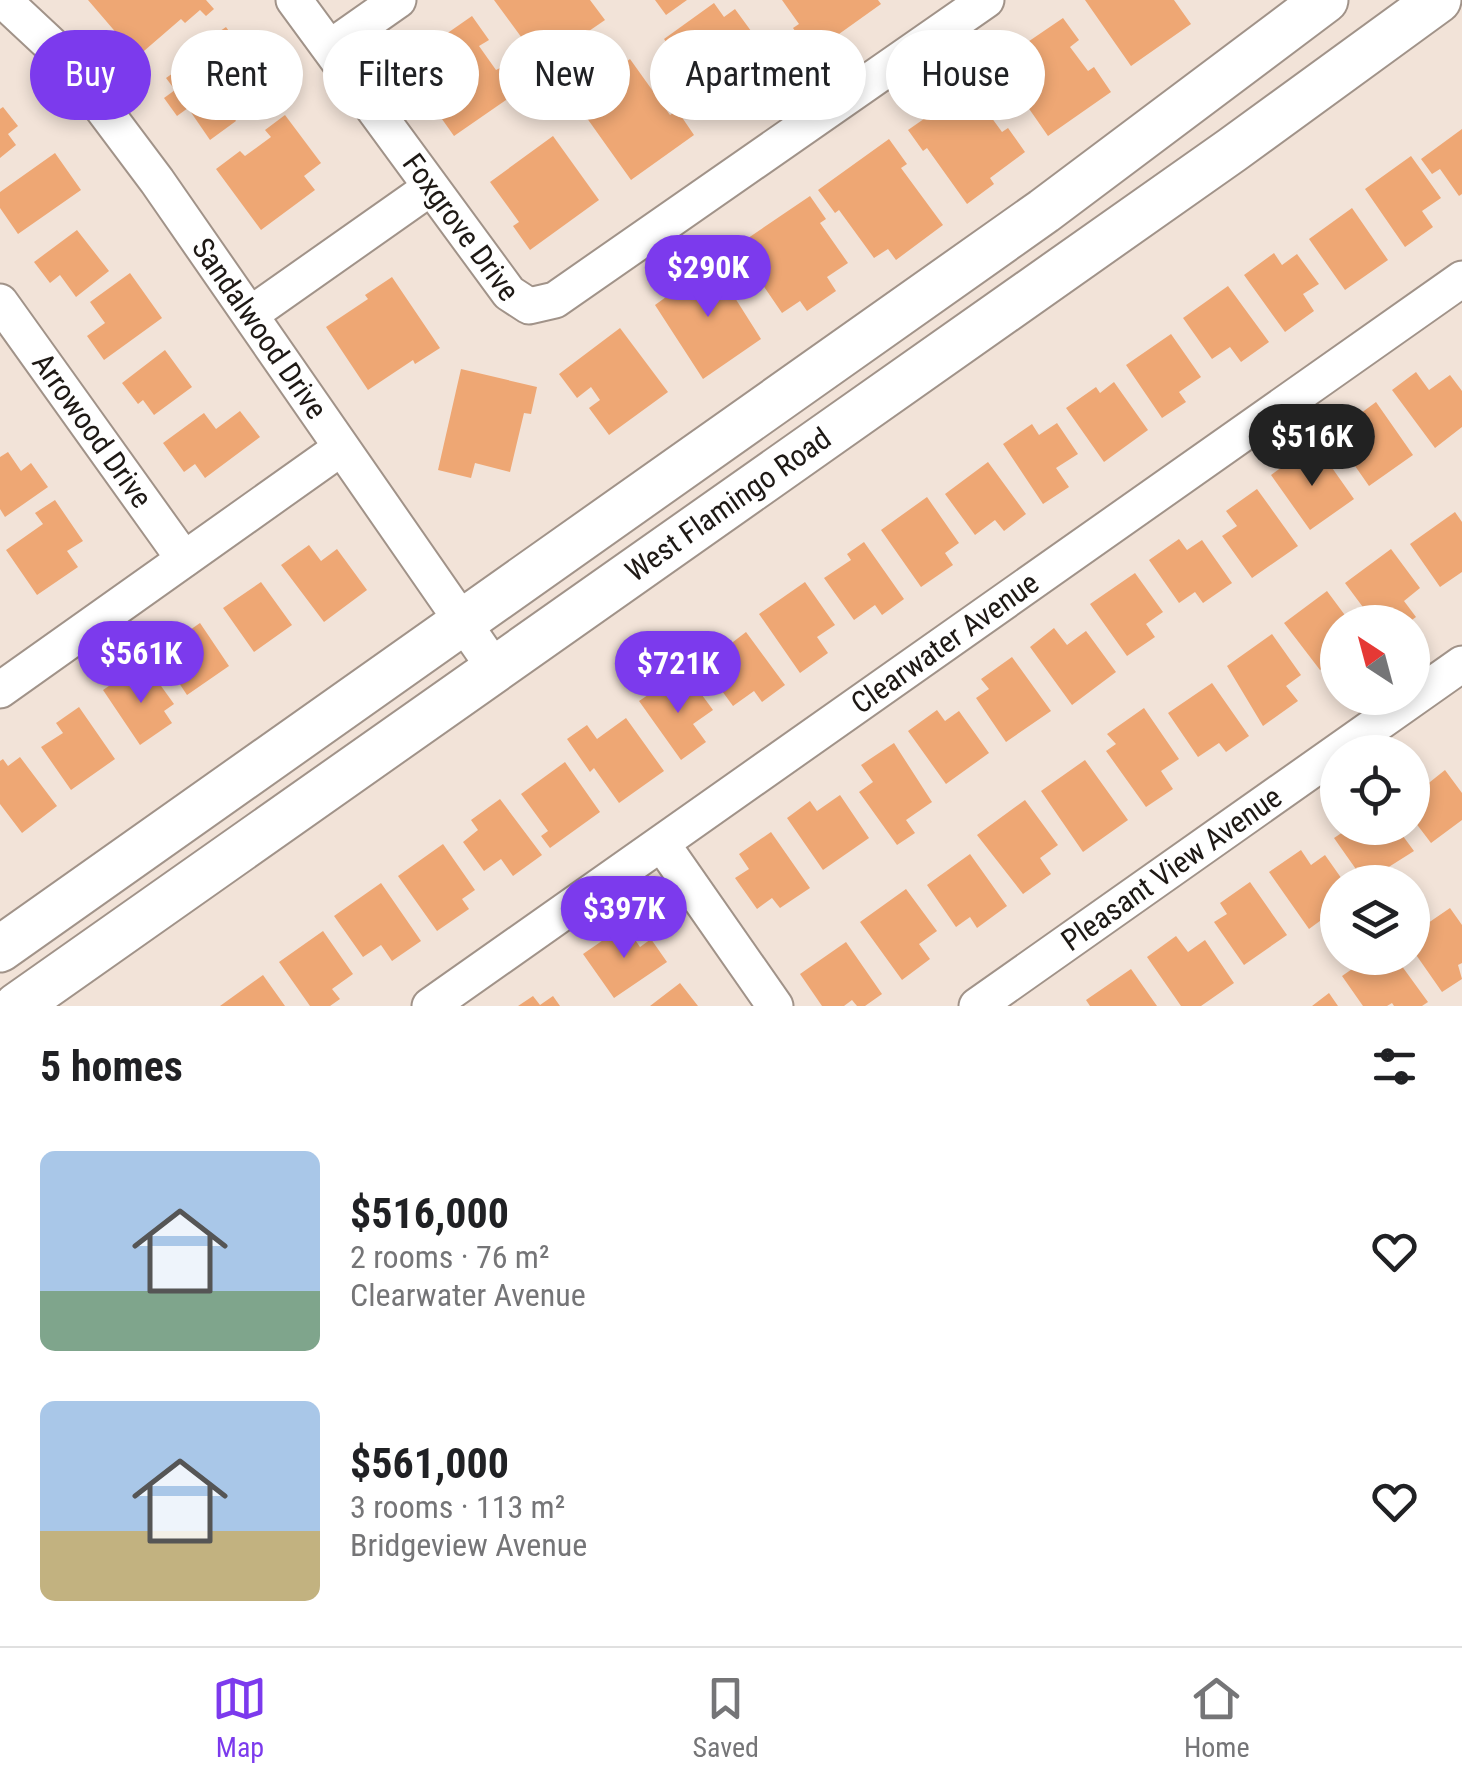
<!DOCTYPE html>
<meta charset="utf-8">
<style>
:root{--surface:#fff;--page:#f2f2f2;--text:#202124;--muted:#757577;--line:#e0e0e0;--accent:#7c3aed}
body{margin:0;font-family:"Roboto Condensed",sans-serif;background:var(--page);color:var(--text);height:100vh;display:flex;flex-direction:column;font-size:38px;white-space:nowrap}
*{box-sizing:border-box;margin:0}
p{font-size:32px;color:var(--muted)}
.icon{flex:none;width:55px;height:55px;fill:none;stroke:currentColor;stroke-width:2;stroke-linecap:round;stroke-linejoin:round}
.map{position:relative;height:1006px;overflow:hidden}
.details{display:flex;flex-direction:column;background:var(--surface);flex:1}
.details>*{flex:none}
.banner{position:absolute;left:30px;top:30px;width:1402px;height:90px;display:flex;gap:20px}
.needle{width:65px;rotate:324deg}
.tools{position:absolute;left:1320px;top:605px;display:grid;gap:20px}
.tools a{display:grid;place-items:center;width:110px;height:110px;border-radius:50%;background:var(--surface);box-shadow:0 5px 15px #0003;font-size:50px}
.price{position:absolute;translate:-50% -85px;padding:0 22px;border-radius:35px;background:var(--accent);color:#fff;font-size:32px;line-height:65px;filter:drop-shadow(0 2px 5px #0008)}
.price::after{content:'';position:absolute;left:50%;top:60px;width:30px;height:22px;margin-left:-15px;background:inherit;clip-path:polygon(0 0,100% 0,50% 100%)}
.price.active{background:#222;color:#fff}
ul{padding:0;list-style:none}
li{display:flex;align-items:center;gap:30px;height:250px;padding:0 40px}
li span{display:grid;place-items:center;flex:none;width:280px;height:200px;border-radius:15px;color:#555}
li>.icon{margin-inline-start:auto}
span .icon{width:120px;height:120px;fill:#fffc;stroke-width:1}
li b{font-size:42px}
h2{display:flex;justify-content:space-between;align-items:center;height:120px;padding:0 40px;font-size:42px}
.tag{padding:0 35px;border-radius:45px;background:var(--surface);box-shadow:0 5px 15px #0003;font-size:35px;line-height:90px}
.tag.active{background:var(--accent);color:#fff}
.menu{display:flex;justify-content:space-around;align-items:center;height:140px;border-top:2px solid var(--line);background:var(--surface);font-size:28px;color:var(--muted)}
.menu a{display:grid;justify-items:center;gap:5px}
.menu .active{color:var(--accent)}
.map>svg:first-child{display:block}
.building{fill:#eea774}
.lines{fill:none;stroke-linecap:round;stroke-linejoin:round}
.minor-casing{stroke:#a19389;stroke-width:39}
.major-casing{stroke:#a19389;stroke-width:49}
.minor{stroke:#fff;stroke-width:35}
.major{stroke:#fff;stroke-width:45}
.labels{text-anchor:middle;stroke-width:9;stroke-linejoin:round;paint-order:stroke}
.street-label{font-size:30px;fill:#1e1915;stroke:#f2e3d8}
</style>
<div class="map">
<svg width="1462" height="1006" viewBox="0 0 1462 1006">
<rect width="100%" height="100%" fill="#f2e3d8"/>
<!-- building -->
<path class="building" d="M88,0H206L214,9L206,16L200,10L185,23L181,19L137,57Z
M494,0H590L605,20L589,31L598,43L560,70L551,57L541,64Z
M655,0H687L666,15Z
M782,0H878L881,4L811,54L793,28L799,24Z
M1085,0H1174L1191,24L1131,66Z
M714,3L724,17L735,9L765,50L770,47L786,69L720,117L664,39Z
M472,16L489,40L479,46L496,70L502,67L519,91L454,136L403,64Z
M1063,18L1079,40L1070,47L1088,71L1094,67L1111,92L1048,136L1016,90L1010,94L991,67Z
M226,27L269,88L232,115L236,121L210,140L188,108L177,116L164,98L175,90L166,78L206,50L201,44Z
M630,59L670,115L677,110L694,135L631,180L579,107L589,99L584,92Z
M975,75L995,104L986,110L1002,132L1008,128L1025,152L990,178L994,184L967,204L927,148L923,151L908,130L931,114L927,109Z
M3,107L18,126L8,134L16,145L0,158V109Z
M285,115L321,163L304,176L315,190L261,230L216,169L240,151L245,156L271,137L265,130Z
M1462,129V194L1459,196L1440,169L1432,174L1421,159Z
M553,136L599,200L530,250L513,226L519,222L490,182Z
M889,139L907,164L901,168L943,225L896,260L888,249L874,258L839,210L835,213L818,190Z
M55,153L81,190L18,234L0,208V192Z
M1411,156L1441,198L1422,211L1433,227L1405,247L1365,189Z
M810,196L826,219L820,223L848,263L827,277L836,291L807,311L800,301L782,313L756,275L752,277L732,249Z
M1352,208L1388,260L1345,290L1309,239Z
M77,230L109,271L76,297L60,275L50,283L34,262Z
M1274,253L1282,265L1297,254L1319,284L1303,294L1314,311L1285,332L1244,275Z
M717,260L734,287L730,290L761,339L703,379L655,305Z
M130,273L162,318L104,360L87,336L105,323L90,302Z
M392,277L440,348L415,364L413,360L368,390L326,327L368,299L365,295Z
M1228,286L1269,342L1241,362L1230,347L1212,359L1183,318Z
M620,328L668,392L609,435L589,408L600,400L591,387L577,398L559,374Z
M1171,334L1201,377L1179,392L1186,402L1162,418L1126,365Z
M165,350L192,387L154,415L143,400L138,404L122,383Z
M461,369L537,387L531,414L524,413L510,472L475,463L471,478L438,470Z
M1416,372L1429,390L1450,375L1462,391V427L1435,448L1392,390Z
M1114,382L1148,430L1104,462L1066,408L1096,387L1100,393Z
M1376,402L1413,455L1369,486L1339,443L1360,428L1353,419Z
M240,411L260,437L205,478L195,464L184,472L163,443L204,413L216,429Z
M1057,423L1078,454L1056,468L1069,487L1043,504L1003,444L1032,424L1039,435Z
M8,452L21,471L31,463L48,487L5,517L0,509V457Z
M1301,453L1309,464L1323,455L1354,499L1310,530L1271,475Z
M988,462L1026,514L1004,531L995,520L975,535L945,494Z
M1257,489L1298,546L1252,578L1222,536L1237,526L1226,511Z
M927,497L959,543L945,553L953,565L921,587L881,530Z
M55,500L83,541L67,551L78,567L37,595L6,550L43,524L35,513Z
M1455,512L1462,522V572L1440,587L1410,544Z
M1179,539L1187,550L1202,540L1232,583L1203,603L1195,592L1179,603L1149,560Z
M864,542L904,599L882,615L875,605L854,620L824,578L851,560L847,554Z
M309,545L321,561L337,549L367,590L324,622L281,565Z
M1391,549L1420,588L1404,601L1416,617L1409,622H1374L1345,583Z
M1135,573L1163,612L1146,624L1155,637L1127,656L1090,604Z
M261,582L292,625L254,652L223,608Z
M805,582L835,625L817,637L828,653L800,673L759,614Z
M1327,591L1350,622H1338V666L1334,661L1320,670L1284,623Z
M200,623L229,666L187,695L165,662L184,649L177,639Z
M1054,628L1067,645L1086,631L1116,672L1072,705L1030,647Z
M746,632L785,685L762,702L754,691L733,706L703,665Z
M1272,634L1301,675L1286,686L1298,701L1263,726L1227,666Z
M1012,657L1051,711L1006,742L976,698L989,689L981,679Z
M151,672L174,704L164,711L172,723L140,745L103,690L125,675L132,685Z
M691,680L713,710L693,724L706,742L681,760L639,701L669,681L676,691Z
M1212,683L1249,736L1226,752L1219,743L1198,757L1168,713Z
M79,707L115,759L71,790L41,747L63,733L56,723Z
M1144,708L1179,759L1161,771L1173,789L1146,807L1106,751L1116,744L1107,734Z
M937,710L945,721L959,711L989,753L946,784L908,731Z
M626,718L664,771L619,803L594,768L590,772L567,739L587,725L597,739Z
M894,743L932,802L906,820L915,833L897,845L859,792L873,782L861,765Z
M20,757L57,806L22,833L0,804V761L3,759L8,766Z
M1085,760L1128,820L1083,852L1041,791Z
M565,762L600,812L550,848L541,836L548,831L521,794Z
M1412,769L1425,786L1445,770L1462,793V820L1431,843L1412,818Z
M840,795L869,838L823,870L787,818L810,801L817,811Z
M500,799L542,855L513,876L501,859L484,871L463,842L478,830L471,820Z
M1025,800L1058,845L1040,858L1051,874L1023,894L977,835Z
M1349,828H1397L1414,851L1365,882L1334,838Z
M771,832L810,888L780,908L772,898L757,909L735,878L749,869L739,854Z
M443,844L475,890L462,899L469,909L437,931L398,876Z
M1301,850L1311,865L1325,855L1344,882H1338V929L1334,932L1324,918L1309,929L1269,872Z
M970,854L1007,906L977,928L970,917L956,927L927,885Z
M1250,882L1287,935L1244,965L1214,922L1227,914L1220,903Z
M381,883L421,941L392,961L381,945L363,957L334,916Z
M906,889L937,931L919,944L930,959L902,980L860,922Z
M1450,908L1462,925V963L1458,965L1462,979L1442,992L1412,949V934Z
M625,925L640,947L651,939L667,962L614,998L583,954Z
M323,931L353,974L332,989L340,999L330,1006H310L279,962Z
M1176,936L1188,952L1205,940L1234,983L1201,1006H1181L1147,957Z
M846,942L882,994L865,1006H857L852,1000L844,1006H822L800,974Z
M1368,958H1396L1428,1002L1422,1006H1394L1392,1003L1387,1006H1363L1342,976Z
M1131,969L1157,1006H1090L1086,1000Z
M263,975L285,1006H220Z
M680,983L698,1006H650Z
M1329,993L1338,1006H1312Z
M533,996L540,1005L553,996L560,1006H518Z"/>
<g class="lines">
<!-- minor casing -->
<g class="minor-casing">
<g id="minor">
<path id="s1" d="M3,0L64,57L157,181L496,670"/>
<path id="s2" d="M294,0L509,293L529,306L555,300L986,0"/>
<path d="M331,47L398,0"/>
<path id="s3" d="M0,302L184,559"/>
<path d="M251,314L430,188"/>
<path d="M0,690L341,448"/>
<path d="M662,844L775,1006"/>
<path id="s4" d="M430,1006L1462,279"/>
<path id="s5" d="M977,1006L1462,664"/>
</g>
</g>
<!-- major casing -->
<g class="major-casing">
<g id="major">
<path d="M0,949L1044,211L1325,0"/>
<path id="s6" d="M17,1006L1232,150L1438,0"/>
</g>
</g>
<!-- minor -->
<use href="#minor" class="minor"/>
<!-- major -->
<use href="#major" class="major"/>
</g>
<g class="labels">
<!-- street labels -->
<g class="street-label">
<text dy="10" stroke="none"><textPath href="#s2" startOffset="282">Foxgrove Drive</textPath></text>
<text dy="10" stroke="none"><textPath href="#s1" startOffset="418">Sandalwood Drive</textPath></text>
<text dy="10" stroke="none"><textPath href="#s3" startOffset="158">Arrowood Drive</textPath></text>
<text dy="10" stroke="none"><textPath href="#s6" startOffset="870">West Flamingo Road</textPath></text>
<text dy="10" stroke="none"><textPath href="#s4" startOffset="630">Clearwater Avenue</textPath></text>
<text dy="10" stroke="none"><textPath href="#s5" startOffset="238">Pleasant View Avenue</textPath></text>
</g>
</g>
</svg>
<div class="tools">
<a><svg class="needle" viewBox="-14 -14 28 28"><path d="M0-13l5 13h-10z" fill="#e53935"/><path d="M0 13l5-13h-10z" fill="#757577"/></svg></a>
<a><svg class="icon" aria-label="locate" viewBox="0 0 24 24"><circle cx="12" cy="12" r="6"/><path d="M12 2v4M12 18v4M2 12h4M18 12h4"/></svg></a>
<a><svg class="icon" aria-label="layers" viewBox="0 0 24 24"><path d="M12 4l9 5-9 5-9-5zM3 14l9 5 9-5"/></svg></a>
</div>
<b class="price" style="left:708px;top:320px">$290K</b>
<b class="price active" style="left:1312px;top:489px">$516K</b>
<b class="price" style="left:141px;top:706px">$561K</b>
<b class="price" style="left:678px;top:716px">$721K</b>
<b class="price" style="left:624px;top:961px">$397K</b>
<div class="banner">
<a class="tag active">Buy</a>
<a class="tag">Rent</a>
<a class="tag">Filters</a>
<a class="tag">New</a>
<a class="tag">Apartment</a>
<a class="tag">House</a>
</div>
</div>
<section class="details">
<h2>5 homes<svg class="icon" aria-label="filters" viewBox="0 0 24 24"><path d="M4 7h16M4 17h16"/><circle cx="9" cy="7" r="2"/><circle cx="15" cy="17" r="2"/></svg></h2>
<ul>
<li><span style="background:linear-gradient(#a9c7e8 70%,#7fa58c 0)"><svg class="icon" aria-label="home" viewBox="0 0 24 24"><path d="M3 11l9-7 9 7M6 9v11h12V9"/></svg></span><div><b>$516,000</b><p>2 rooms · 76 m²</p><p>Clearwater Avenue</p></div><svg class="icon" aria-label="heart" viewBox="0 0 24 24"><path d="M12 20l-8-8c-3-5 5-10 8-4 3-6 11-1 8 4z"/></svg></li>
<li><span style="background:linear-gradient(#a9c7e8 65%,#c2b280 0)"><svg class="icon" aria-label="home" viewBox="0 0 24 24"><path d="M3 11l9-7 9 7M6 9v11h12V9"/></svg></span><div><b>$561,000</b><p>3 rooms · 113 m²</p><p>Bridgeview Avenue</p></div><svg class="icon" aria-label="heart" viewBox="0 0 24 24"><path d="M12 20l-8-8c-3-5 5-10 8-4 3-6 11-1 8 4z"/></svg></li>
</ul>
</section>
<nav class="menu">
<a class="active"><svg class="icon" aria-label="map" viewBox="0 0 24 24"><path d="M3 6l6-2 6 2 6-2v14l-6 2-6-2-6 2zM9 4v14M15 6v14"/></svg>Map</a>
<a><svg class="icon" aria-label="saved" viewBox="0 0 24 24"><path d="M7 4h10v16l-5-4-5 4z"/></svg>Saved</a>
<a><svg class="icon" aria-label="home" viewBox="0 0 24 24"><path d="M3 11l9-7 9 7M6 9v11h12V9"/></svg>Home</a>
</nav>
